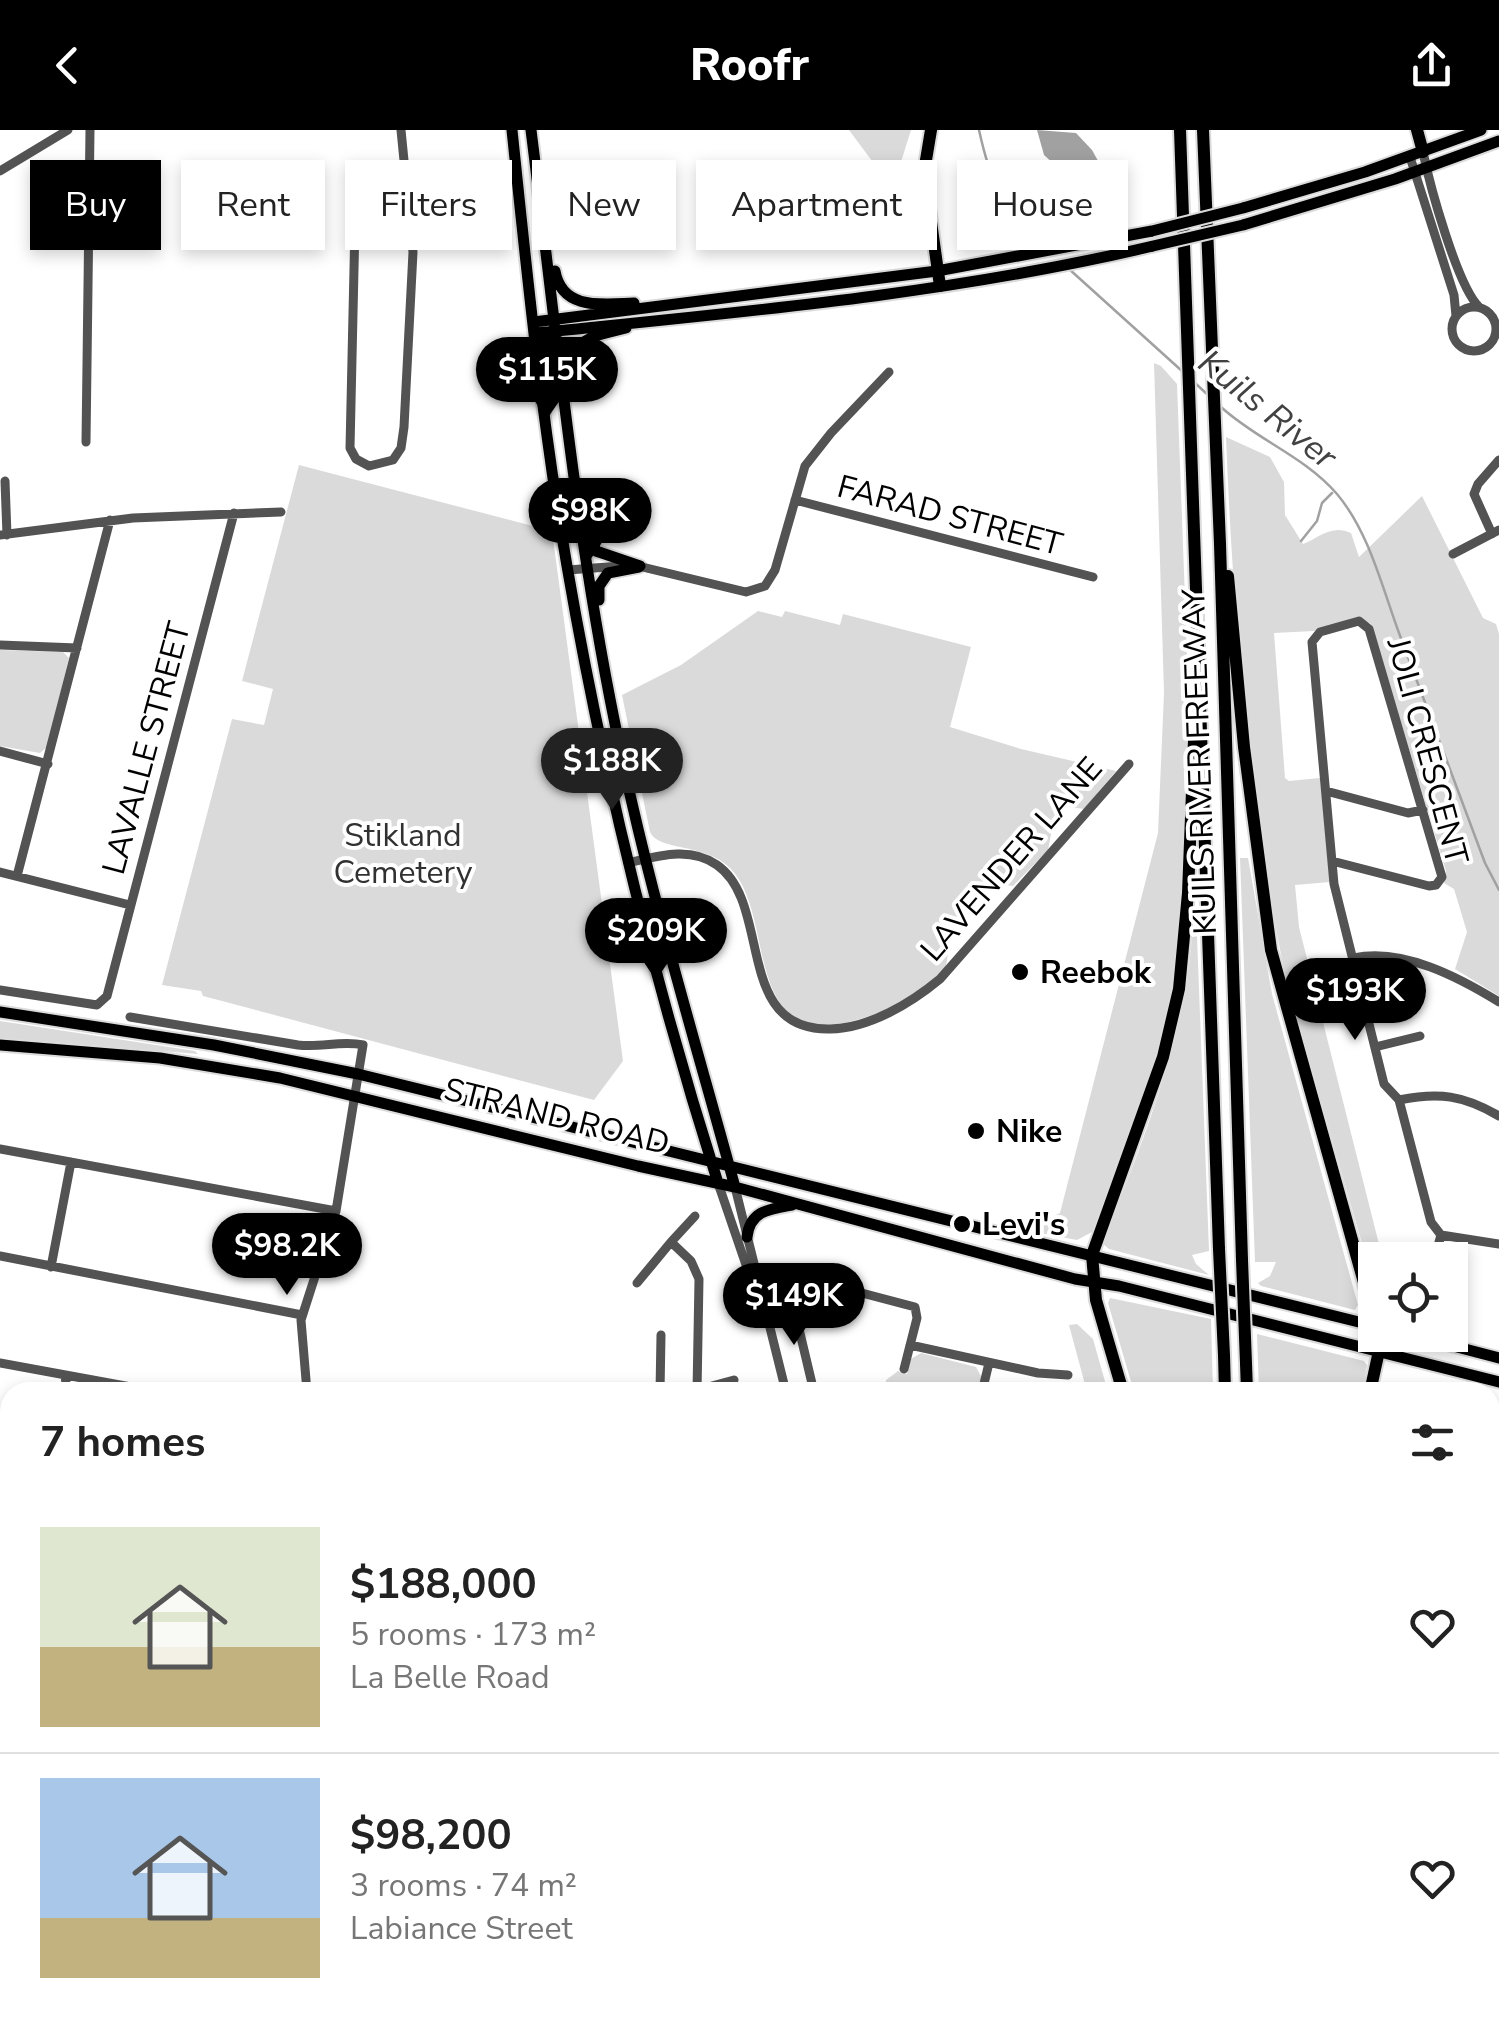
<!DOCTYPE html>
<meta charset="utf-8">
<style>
:root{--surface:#fff;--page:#f6f6f6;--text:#222;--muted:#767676;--line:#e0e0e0;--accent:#000}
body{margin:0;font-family:"Nunito Sans",sans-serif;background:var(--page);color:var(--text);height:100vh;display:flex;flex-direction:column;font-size:38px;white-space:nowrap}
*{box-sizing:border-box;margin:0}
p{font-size:32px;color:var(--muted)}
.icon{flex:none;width:55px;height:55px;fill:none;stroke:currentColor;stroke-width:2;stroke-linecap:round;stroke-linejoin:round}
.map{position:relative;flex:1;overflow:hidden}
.sheet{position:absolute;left:0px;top:1252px;width:1500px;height:642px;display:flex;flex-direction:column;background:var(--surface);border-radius:30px 30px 0 0;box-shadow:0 5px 15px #0003}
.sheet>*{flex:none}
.hud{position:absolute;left:30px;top:30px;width:1440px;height:90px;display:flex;gap:20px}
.tools{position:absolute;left:1358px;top:1112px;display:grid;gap:20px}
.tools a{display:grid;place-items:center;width:110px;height:110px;border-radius:0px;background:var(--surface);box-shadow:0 5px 15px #0003;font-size:50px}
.price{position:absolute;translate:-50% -85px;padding:0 22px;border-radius:35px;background:var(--accent);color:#fff;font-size:32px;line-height:65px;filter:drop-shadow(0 2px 5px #0008)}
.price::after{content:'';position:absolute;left:50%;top:60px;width:30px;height:22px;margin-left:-15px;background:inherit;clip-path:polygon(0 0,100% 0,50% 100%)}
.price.selected{background:#222;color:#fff}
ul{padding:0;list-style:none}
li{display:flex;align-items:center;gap:30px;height:250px;padding:0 40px}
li+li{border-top:2px solid var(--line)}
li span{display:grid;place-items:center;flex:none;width:280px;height:200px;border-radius:0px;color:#555}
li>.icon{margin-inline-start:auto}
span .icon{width:120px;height:120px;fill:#fffc;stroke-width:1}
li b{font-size:42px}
h2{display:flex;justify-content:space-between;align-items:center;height:120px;padding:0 40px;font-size:42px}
.tag{padding:0 35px;border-radius:0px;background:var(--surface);box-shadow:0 5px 15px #0003;font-size:35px;line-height:90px}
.tag.selected{background:var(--accent);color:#fff}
header{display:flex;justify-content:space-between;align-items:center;height:130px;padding:0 40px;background:var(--accent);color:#fff;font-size:45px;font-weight:800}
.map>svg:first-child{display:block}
.green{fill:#dadada}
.water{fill:#a1a1a1}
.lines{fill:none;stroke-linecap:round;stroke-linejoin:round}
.stream{stroke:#a1a1a1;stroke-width:2.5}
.major-casing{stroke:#dbdbdb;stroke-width:15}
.highway-casing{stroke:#dbdbdb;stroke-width:16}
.minor{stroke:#535353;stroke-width:9}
.major{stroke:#000;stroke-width:11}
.highway{stroke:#000;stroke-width:12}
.rail-casing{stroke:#000;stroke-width:6}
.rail{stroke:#fff;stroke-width:2.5;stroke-dasharray:8;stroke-linecap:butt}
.major-bridge-casing{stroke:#dbdbdb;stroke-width:15;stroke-linecap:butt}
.highway-bridge-casing{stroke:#dbdbdb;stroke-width:16;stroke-linecap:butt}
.major-bridge{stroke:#000;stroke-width:11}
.highway-bridge{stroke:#000;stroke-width:12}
.poi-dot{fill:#000;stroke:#fff;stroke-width:4}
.labels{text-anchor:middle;stroke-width:8;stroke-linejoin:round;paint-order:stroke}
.street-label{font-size:32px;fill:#000;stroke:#fff}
.park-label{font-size:32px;fill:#313131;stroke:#fff}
.poi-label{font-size:32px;font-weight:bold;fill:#000;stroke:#fff;text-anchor:start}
.water-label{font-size:35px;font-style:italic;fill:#424242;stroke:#fff}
</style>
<header><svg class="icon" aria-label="back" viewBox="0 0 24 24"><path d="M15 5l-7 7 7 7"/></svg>Roofr<svg class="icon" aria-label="share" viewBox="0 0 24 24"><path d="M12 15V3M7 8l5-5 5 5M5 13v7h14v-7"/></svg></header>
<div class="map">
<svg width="1499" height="1893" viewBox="0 0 1499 1893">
<rect width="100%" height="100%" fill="#fff"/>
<!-- green -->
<path class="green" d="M849,0H911L900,35L888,43L878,39Z
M1154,233L1161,236L1177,254L1189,577L1180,817L1172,866L1157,928L1092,1102L1077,1110L1035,1102L1036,1095L1060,1083L1158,703L1164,563Z
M1226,307L1270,327L1284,352L1285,385L1303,414C1320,407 1332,394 1351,403L1359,427L1422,366L1483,488L1496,494L1499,504V866L1455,839L1467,802L1454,759L1444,753L1446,741L1371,494L1357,487L1314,501L1274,503L1285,648L1289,651L1320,648L1330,752L1295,755L1299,797L1383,1130H1375V1159L1286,849C1249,672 1233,488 1226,307Z
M299,335L552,401L623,931L594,970L203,866L201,861L162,855L232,589L264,595L273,559L242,551Z
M758,481L782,487L785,481L840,495L843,484L971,517L950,597L1021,619L1116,641L1084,679L1064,676L1055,683L1048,720L1013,756C977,750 958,786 949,817C947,825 948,833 944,839C932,858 887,881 866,887C737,930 779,787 730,738C705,713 658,721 650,702L622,565L681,535Z
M0,520L63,522L69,528L47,617L40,623L0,616Z
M1240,728H1248L1272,864L1358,1175L1355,1180L1261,1156L1258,1153L1270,1146L1276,1132H1255Z
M1197,806L1209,1121L1192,1125L1196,1134L1209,1145L1109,1119L1103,1114C1141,1014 1184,914 1192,807Z
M0,891L195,921L198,924L0,908Z
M1110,1168L1211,1189L1213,1262H1134L1108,1173Z
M1077,1194L1093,1209L1108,1262H1087L1069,1195Z
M1257,1204L1364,1231L1367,1235L1363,1262H1259Z
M921,1223L976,1237L982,1248L978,1262H885L886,1250L898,1241L907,1244L911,1229Z
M478,1885H907L886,1893H487Z"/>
<!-- water -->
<path class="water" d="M1037,0L1076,3L1092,20L1102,38L1101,47L1094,52L1077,55L1044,25Z"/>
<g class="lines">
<!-- stream -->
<path class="stream" d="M979,0C990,50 1003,85 1044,118
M1069,139L1182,241
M1195,253L1208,265
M1221,277C1257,310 1304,326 1337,364C1369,402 1382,457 1399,503C1428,580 1456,657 1485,733L1499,760
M1301,411L1317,391L1322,373L1332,363"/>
<!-- major casing -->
<g class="major-casing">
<path id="major" d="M512,0C527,145 542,292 567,436C603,645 654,851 718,1053
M531,0C556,198 575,398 615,594C646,751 693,903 735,1057
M1243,78L1365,42L1481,0
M1243,95L1395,49L1499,11
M555,141C562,181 603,174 634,173
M534,192L937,141L1152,101
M536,203C742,182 951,164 1153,116
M570,253C565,210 592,206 626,198
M590,406L596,421L640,436
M599,470V456L608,443L639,437
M0,882L214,915L358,944L1375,1196
M0,915L160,928L280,948L638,1036L735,1057L1075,1149L1119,1156L1499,1252
M747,1107C750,1081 769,1079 792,1075
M1411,1205L1499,1228"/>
</g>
<!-- highway casing -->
<g class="highway-casing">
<path id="highway" d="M931,0L924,42L940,156
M1180,0L1219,1119
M1203,0L1220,414L1242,1130
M1417,0L1423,22
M1228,446L1244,617L1271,820L1375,1192
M1224,1225L1225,1262
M1246,1233L1247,1262
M1123,1262L1096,1170L1092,1125L1163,927L1179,859L1188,763L1194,610
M1370,1262L1379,1221L1377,1205
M1269,1885V1893
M1282,1885V1893"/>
</g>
<!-- minor -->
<path class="minor" d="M401,0L413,122L404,297L401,318L393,330L369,336L356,329L350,318L355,94L364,84L410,90
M1423,22C1430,56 1457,155 1479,177
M1410,27L1454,165L1456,186
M0,41L68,0
M1452 199a22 22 0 1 1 44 0a22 22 0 1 1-44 0Z
M86,312L90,0
M5,351L7,405
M795,370L1093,447
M1492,404L1474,364L1478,354L1499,330
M0,405L133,388L281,382
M1453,424L1499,400
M568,440L634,435L746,462L765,456L775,440L805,336L831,303L889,242
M0,515L77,518
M0,621L48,634
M1326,661L1408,683L1423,680
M1332,731L1429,756L1436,755L1442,747L1369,499L1359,491L1320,502L1312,512L1334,754L1384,954L1399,970L1431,1092L1441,1105L1499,1114
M628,733C658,726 690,716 717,735C773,774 733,901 830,899C870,898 911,873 940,849L1129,634
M0,742L130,775
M17,746L110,390
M1354,828C1402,817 1460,848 1499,872
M0,860L97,875L107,866L234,383
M130,887L298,915C321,918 342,910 363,915L336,1081L301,1190L307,1262
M1375,917L1420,906
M1399,970C1439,962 1463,965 1499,986
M0,1019L336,1081
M718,1053L757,1167
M735,1057L786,1262
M671,1112L695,1086
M0,1126L302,1185
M1434,1130L1441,1105
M51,1137L71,1032
M637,1153L671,1112L691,1131L699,1149L697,1262
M1450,1158L1453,1160
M910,1215L1038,1243L1068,1245
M0,1233L158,1262
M65,1245L67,1262
M697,1260L734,1250
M660,1262L661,1205
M814,1262L790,1161L793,1152L801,1147L915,1177L917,1188L904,1239
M982,1262L989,1233
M1490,1319L1499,1321
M1490,1413L1499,1415
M0,1492L10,1490
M1490,1555L1499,1557
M0,1612L10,1610
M1490,1653L1499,1619
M0,1742L10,1740
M0,1809L10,1807
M1490,1835L1499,1838
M390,1885L401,1893
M92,1893L103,1887
M229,1893L241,1885
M374,1893L380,1885
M1426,1893L1428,1885"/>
<!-- major -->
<use href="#major" class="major"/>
<!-- highway -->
<use href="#highway" class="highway"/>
<!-- rail casing -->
<g class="rail-casing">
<path id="rail" d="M0,1775L10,1773
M456,1885L466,1893
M1060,1885L1089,1893
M1135,1885L1157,1893
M915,1893L942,1885"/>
</g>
<!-- rail -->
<use href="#rail" class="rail"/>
<!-- major-bridge casing -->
<g class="major-bridge-casing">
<path id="major-bridge" d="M1152,101L1243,78
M1153,116L1243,95"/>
</g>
<!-- highway-bridge casing -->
<g class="highway-bridge-casing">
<path id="highway-bridge" d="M1219,1119L1224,1225
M1242,1130L1246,1233
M1237,1885L1239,1893
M1248,1885V1893"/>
</g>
<!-- major-bridge -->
<use href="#major-bridge" class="major-bridge"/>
<!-- highway-bridge -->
<use href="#highway-bridge" class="highway-bridge"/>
</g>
<!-- markers -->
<g class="poi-dot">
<circle cx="1020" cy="842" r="10"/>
<circle cx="976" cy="1001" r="10"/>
<circle cx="962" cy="1094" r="10"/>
</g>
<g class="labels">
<!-- street labels -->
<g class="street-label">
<text transform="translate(950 385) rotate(15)" y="11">FARAD STREET</text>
<text transform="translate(146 618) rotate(-75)" y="11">LAVALLE STREET</text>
<text transform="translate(1428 621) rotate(75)" y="11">JOLI CRESCENT</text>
<text transform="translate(1199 632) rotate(-92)" y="11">KUILS RIVER FREEWAY</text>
<text transform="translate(1011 729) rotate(-49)" y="11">LAVENDER LANE</text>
<text transform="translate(557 986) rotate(14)" y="11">STRAND ROAD</text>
</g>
<!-- park labels -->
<g class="park-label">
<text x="403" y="716">Stikland<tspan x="403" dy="37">Cemetery</tspan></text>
</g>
<!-- poi labels -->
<g class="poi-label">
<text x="1040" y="853">Reebok</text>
<text x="996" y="1012">Nike</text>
<text x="982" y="1105">Levi's</text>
</g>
<!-- water labels -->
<g class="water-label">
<text transform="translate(1268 279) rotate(39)" y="12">Kuils River</text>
</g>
</g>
</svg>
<div class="tools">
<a><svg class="icon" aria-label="locate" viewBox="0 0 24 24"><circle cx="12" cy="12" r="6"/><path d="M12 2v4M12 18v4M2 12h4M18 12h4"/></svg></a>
</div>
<b class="price" style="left:547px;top:292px">$115K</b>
<b class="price" style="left:590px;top:433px">$98K</b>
<b class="price selected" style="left:612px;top:683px">$188K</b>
<b class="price" style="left:656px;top:853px">$209K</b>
<b class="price" style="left:1355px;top:913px">$193K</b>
<b class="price" style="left:287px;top:1168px">$98.2K</b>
<b class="price" style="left:794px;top:1218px">$149K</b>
<div class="hud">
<a class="tag selected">Buy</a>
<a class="tag">Rent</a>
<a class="tag">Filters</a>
<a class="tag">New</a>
<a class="tag">Apartment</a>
<a class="tag">House</a>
</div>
<section class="sheet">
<h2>7 homes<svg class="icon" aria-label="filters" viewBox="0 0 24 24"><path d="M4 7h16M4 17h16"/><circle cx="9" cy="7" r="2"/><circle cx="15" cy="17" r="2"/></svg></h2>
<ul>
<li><span style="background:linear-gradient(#dfe7d0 60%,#c2b280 0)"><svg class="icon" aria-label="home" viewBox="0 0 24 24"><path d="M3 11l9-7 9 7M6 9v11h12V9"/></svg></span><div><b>$188,000</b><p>5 rooms · 173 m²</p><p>La Belle Road</p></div><svg class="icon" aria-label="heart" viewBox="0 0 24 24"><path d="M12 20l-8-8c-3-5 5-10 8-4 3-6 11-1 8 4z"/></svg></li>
<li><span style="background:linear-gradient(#a9c7e8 70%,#c2b280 0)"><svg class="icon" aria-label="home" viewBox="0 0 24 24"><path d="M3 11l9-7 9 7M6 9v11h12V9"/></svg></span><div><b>$98,200</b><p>3 rooms · 74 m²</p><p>Labiance Street</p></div><svg class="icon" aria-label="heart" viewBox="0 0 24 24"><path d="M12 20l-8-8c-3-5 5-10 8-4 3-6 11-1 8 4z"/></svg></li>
</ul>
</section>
</div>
